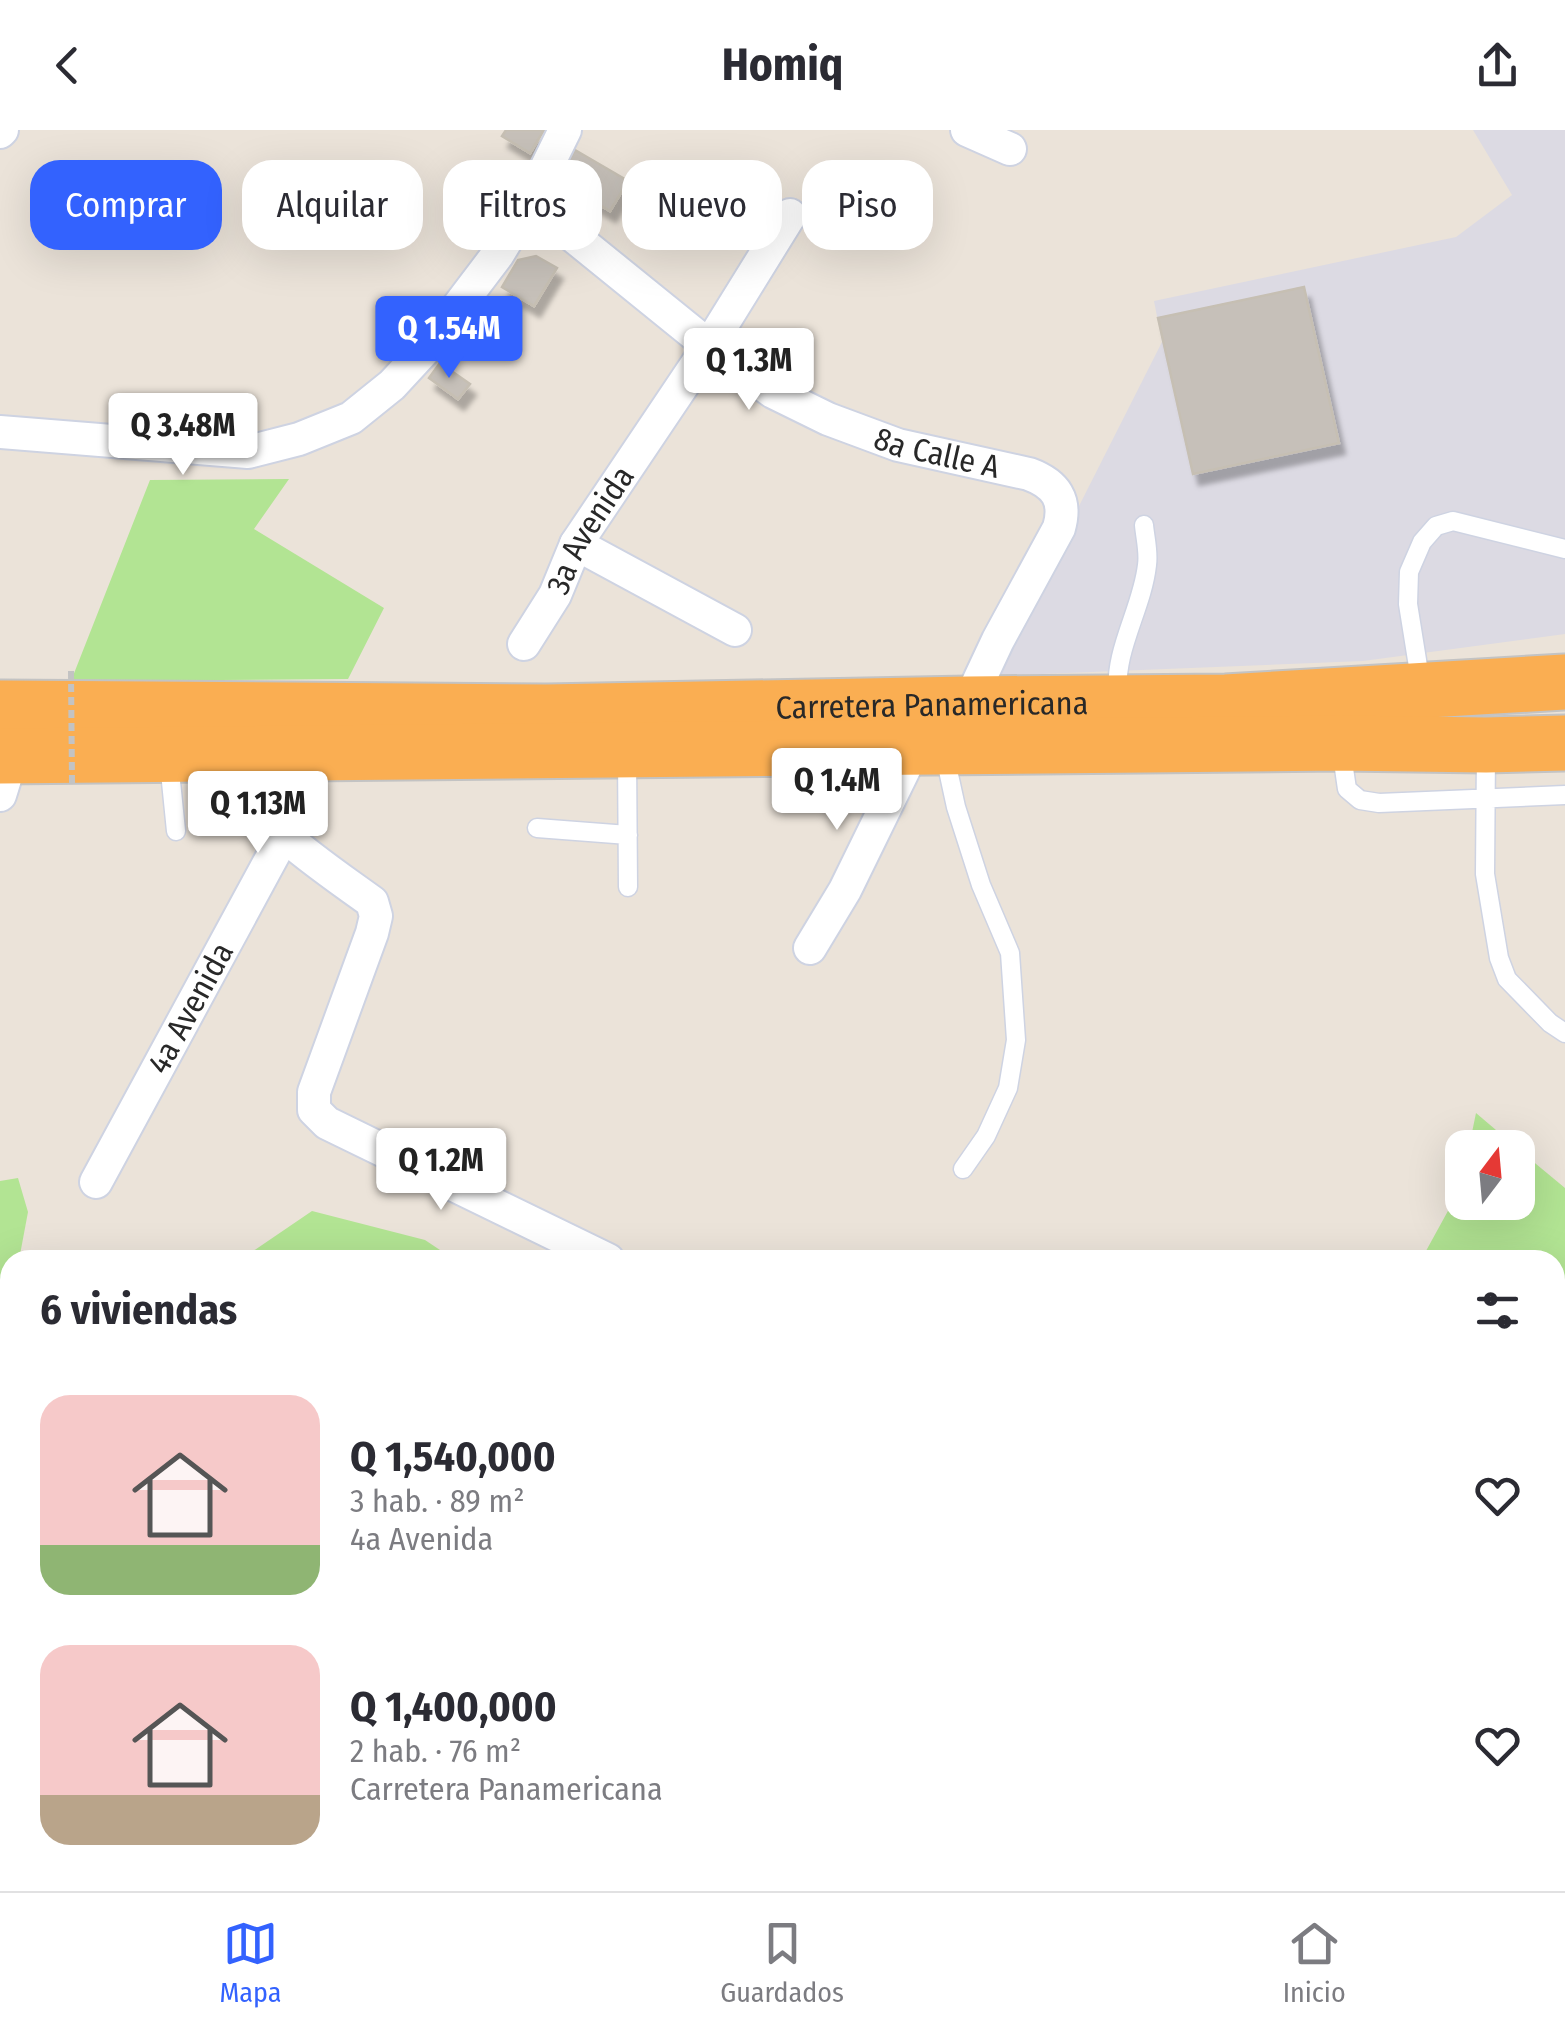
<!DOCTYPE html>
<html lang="es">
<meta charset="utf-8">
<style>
:root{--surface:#fff;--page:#f2f2f3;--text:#2b2b33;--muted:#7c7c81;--line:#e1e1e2;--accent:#3362fe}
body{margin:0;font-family:"Fira Sans Condensed",sans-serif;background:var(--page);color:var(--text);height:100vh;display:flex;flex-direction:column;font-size:38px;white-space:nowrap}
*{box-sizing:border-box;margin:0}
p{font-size:32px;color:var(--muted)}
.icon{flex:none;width:55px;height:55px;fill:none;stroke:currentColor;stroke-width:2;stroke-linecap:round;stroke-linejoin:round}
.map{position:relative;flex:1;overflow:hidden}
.details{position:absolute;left:0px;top:1120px;width:1565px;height:642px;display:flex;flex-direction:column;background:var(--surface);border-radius:30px 30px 0 0;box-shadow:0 10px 40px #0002}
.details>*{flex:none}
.top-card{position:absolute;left:30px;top:30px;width:1000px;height:90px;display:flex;gap:20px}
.needle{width:65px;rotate:16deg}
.buttons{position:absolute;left:1445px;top:1000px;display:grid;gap:20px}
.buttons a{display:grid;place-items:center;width:90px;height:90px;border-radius:20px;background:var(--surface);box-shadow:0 10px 40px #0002;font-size:50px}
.price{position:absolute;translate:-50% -85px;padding:0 22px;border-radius:10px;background:#fff;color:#222;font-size:32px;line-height:65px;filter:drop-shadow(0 2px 5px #0008)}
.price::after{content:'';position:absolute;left:50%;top:60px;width:30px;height:22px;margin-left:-15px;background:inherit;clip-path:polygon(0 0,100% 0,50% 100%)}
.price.active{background:var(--accent);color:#fff}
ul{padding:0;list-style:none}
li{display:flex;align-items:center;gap:30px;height:250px;padding:0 40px}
li span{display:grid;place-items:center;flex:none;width:280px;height:200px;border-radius:30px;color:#555}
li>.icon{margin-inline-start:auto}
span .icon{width:120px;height:120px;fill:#fffc;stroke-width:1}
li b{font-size:42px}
h2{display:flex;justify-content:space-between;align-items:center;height:120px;padding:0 40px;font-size:42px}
.tag{padding:0 35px;border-radius:30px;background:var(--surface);box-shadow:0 10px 40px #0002;font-size:35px;line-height:90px}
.tag.active{background:var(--accent);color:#fff}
header{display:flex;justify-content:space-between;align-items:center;height:130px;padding:0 40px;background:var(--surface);font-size:45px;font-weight:700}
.dock{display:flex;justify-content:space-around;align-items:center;height:140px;border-top:2px solid var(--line);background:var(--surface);font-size:28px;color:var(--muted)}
.dock a{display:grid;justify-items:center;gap:5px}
.dock .active{color:var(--accent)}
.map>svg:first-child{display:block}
.industrial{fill:#dcdae3}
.education{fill:#eee0c7}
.green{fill:#b2e493}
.building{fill:#c6c0b9;stroke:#c6bfb3;stroke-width:2.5;filter:url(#shadow)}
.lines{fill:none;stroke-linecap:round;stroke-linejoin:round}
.service-casing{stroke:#ced3e2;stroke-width:21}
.minor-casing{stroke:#ced3e2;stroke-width:36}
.tertiary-casing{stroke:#ced3e2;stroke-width:46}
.trunk-casing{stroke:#c3c3c3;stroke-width:59}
.service{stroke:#fff;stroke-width:18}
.minor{stroke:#fff;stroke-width:32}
.tertiary{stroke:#fff;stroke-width:42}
.trunk{stroke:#faae52;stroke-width:55}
.path-bridge{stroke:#c3c3c3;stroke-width:6;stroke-dasharray:8 5;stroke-linecap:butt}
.labels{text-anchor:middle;stroke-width:8;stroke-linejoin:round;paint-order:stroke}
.street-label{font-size:32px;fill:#282828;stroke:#fff}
</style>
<header><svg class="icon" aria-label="back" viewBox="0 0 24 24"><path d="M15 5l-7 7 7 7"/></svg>Homiq<svg class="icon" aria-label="share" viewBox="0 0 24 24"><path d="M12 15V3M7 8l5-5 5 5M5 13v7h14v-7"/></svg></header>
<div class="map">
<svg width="1565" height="1761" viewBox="0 0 1565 1761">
<defs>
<filter id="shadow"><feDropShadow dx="6" dy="11" stdDeviation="2.5" flood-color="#0004"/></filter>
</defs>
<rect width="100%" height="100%" fill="#ebe3d9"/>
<!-- industrial -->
<path class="industrial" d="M1473,0H1565V504L1363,531L993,546L1162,212L1154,171L1456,107L1512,65Z"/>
<!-- education -->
<path class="education" d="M0,1666L10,1671V1752L105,1753L112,1761H0Z"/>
<!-- green -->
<path class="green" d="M289,349L254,399L384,478L348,549L71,551L150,350Z
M1476,983L1516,1017H1469Z
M1518,1019L1565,1058V1422L1555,1410V1130H1421L1460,1059L1462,1047V1072H1518Z
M18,1048L28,1082L19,1130H10V1515L0,1511V1051Z
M312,1081L425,1110L455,1130H240Z
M1565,1678V1761H1372L1390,1752H1555V1682Z
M449,1753H695L691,1761H459Z"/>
<!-- building -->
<path class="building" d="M506,0H544L530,23L502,6Z
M575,20L628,51L610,81L557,50Z
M536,126L557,138L534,176L502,157L518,130Z
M1304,157L1339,313L1193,344L1158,188Z
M405,172L429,189L415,207L391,190Z
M440,233L470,254L458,269L429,248Z"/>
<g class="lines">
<!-- service casing -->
<g class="service-casing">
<path id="service" d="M1421,555L1408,474L1409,442L1422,412L1436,396L1453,391L1565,419
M1118,567C1113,520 1142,480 1147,435C1149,422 1145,407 1144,395
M1341,618L1347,659L1360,670L1379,673L1565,665
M1486,621L1485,744L1499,828L1507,849L1550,893L1565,903
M944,622L956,677L981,755L1010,823L1016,910L1008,958L986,1006L963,1039
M627,625L628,757
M169,632L176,701
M537,698L628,705"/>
</g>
<!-- minor casing -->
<g class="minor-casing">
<g id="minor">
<path d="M967,0L1010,19"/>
<path d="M0,2L2,0"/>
<path id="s1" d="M530,71L709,216L773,262L828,289L898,315L1029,344C1056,354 1067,370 1059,398L998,510L968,574"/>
<path d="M0,302L248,322L299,309L351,288L392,255L429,215L498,124L530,71L565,0"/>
<path d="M576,414L735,500"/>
<path id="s2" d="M524,514L555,465L576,414L709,216L790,85"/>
<path d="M218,624C251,690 314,730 372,772L376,786L372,803L314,962V980L327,993L608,1130"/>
<path d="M0,665L5,649L6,626"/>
<path d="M810,818L845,760L915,617"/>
<path id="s3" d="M96,1052L283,707"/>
<path d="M908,1761V1752"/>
</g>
</g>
<!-- tertiary casing -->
<g class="tertiary-casing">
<path id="tertiary" d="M0,1623L10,1628
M198,1752L204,1761"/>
</g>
<!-- trunk casing -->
<g class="trunk-casing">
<g id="trunk">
<path id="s4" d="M0,578L547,582L968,574L1226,572L1565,552"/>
<path d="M0,626L1341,613L1486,615L1565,613"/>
</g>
</g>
<!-- service -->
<use href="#service" class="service"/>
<!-- minor -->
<use href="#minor" class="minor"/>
<!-- tertiary -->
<use href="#tertiary" class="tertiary"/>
<!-- trunk -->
<use href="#trunk" class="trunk"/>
<!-- path-bridge -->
<path class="path-bridge" d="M71,541L72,653"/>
</g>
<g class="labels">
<!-- street labels -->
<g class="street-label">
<text dy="11" stroke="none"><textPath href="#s1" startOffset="485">8a Calle A</textPath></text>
<text dy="11" stroke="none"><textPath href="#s2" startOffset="132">3a Avenida</textPath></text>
<text dy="11" stroke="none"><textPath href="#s4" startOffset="932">Carretera Panamericana</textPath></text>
<text dy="11" stroke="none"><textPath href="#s3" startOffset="198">4a Avenida</textPath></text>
</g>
</g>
</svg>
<div class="buttons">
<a><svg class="needle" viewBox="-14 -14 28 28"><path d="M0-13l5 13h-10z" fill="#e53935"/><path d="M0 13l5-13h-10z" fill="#7c7c81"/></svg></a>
</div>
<b class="price active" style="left:449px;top:251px">Q 1.54M</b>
<b class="price" style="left:749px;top:283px">Q 1.3M</b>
<b class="price" style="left:183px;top:348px">Q 3.48M</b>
<b class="price" style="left:837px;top:703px">Q 1.4M</b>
<b class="price" style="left:258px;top:726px">Q 1.13M</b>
<b class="price" style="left:441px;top:1083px">Q 1.2M</b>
<div class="top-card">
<a class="tag active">Comprar</a>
<a class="tag">Alquilar</a>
<a class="tag">Filtros</a>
<a class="tag">Nuevo</a>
<a class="tag">Piso</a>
</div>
<section class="details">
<h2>6 viviendas<svg class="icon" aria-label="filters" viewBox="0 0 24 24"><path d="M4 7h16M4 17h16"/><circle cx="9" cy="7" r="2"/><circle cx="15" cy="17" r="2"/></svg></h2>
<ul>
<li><span style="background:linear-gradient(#f6c9c9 75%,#8fb573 0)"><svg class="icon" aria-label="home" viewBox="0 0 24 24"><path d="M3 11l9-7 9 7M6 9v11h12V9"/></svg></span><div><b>Q 1,540,000</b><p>3 hab. · 89 m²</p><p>4a Avenida</p></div><svg class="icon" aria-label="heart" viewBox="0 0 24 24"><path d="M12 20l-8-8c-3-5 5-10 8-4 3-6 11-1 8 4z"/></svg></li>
<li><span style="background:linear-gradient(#f6c9c9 75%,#b9a48a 0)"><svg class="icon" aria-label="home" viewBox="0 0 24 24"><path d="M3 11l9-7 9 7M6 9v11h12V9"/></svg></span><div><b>Q 1,400,000</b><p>2 hab. · 76 m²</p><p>Carretera Panamericana</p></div><svg class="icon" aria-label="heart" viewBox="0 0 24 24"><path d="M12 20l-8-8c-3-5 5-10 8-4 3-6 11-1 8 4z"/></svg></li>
</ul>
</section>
</div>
<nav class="dock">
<a class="active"><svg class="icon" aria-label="map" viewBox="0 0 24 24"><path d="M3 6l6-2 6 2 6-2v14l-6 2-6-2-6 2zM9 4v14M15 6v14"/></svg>Mapa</a>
<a><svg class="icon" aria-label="saved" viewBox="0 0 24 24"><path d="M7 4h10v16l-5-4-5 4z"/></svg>Guardados</a>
<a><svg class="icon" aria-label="home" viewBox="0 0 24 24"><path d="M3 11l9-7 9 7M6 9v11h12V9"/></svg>Inicio</a>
</nav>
